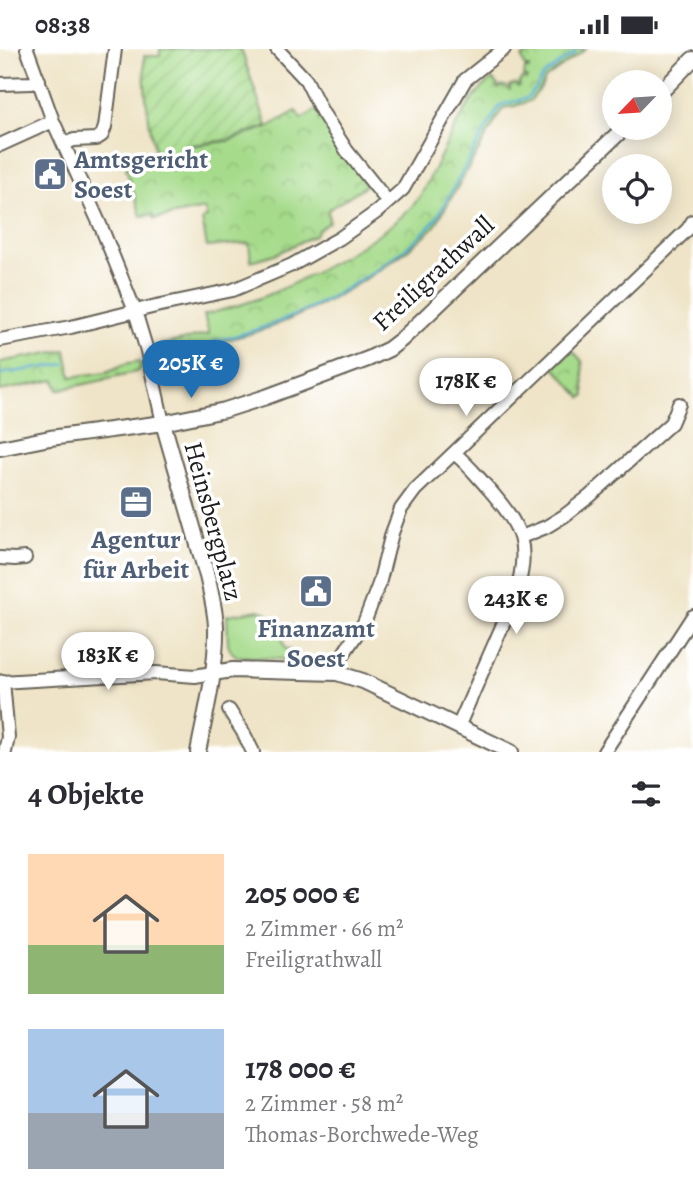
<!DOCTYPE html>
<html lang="de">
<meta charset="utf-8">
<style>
:root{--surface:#fff;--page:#f2f2f3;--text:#2b2b33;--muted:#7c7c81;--accent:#1f6fb2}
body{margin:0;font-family:Alegreya,serif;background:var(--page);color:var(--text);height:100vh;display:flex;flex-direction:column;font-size:26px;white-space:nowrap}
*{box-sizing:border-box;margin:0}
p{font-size:23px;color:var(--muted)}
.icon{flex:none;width:38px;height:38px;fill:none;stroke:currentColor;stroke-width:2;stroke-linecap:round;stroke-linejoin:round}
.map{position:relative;height:703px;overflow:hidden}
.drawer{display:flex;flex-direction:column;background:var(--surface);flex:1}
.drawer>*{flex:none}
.needle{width:46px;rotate:245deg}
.tools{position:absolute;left:602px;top:21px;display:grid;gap:14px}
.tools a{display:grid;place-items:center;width:70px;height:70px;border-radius:50%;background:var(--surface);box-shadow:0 4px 18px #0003;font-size:35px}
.price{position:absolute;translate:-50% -60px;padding:0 16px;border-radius:24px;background:#fff;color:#222;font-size:23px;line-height:46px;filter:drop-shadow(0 2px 4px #0008)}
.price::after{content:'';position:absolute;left:50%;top:42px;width:21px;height:16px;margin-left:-10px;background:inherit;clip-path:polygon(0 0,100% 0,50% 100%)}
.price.on{background:var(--accent);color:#fff}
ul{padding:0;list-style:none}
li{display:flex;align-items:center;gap:21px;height:175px;padding:0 28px}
li span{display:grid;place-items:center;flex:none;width:196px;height:140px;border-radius:0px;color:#555}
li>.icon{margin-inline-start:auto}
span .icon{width:84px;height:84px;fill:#fffc;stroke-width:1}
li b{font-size:30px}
h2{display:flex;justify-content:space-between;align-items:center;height:84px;padding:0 28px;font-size:30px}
.status{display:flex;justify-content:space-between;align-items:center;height:49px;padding:0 35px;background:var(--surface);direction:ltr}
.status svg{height:19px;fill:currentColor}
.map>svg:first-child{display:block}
.grass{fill:#a6db8b;stroke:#617c54;stroke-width:2}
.park{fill:url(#park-crowns);stroke:#617c54;stroke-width:2}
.garden{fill:url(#garden-furrows);stroke:#617c54;stroke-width:2}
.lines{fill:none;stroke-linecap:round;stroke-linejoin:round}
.stream{stroke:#56abd2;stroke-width:2.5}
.minor-casing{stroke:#666258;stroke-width:16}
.tertiary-casing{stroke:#666258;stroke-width:18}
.minor{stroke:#fff;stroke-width:12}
.tertiary{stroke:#fff;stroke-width:14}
.labels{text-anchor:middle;stroke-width:7;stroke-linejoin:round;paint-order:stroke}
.service-label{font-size:26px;font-weight:bold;fill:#4e5e75;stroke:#fff}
.street-label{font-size:26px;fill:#1c1c1c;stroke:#fff}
</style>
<div class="status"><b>08:38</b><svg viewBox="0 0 49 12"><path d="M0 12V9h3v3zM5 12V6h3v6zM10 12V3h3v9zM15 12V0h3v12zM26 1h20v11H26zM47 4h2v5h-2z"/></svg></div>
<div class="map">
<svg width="693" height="703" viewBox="0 0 693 703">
<defs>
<pattern id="park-crowns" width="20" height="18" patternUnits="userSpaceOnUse" patternTransform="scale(1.75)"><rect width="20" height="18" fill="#a6db8b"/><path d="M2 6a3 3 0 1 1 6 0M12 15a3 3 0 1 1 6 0" fill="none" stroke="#8ebb77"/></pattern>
<pattern id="garden-furrows" width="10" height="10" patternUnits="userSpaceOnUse" patternTransform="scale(1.75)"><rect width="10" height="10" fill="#a6db8b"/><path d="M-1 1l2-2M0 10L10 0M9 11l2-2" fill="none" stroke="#8ebb77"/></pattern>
</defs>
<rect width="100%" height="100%" fill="#fff"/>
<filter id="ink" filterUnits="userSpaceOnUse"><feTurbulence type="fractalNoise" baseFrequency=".0143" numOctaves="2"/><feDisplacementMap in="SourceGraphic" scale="14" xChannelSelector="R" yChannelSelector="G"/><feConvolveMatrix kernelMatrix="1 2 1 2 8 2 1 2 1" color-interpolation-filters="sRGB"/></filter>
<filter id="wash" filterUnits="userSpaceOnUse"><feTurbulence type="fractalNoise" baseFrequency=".00686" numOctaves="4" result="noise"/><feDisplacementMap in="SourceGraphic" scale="28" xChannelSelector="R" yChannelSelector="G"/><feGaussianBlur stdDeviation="1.57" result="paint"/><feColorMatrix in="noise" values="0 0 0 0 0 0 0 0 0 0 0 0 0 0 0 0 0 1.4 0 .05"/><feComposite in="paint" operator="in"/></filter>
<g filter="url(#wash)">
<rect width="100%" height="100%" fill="#efe4c7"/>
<!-- grass -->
<path class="grass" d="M259,561C276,564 281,584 285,599L290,601L292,611L236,607L231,602L228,595L227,566Z"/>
<!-- park -->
<path class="park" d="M535,0H586L545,30L541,39L530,52L515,57L503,59L435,177C393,218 313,265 256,283C226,292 194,299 163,307L160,296L209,285L204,266C222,261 242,256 260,249C301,233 397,183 420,147C440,113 461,53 492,30L498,36L497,39L499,40L501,37L507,38L508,41H510V37L516,35L518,38L520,37L519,34L523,29L526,31L527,29L524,27L525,20H529V18H525L522,9Z
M316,61L368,135L328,161L329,173L318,181L315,186L278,204L251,212L249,194L207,198L202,171L207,168L204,160L154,170L152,166L141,167L126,120L125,108L157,111L192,109L191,97L228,92L268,78L296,62L301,70Z
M66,301L71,328L106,323L125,315L139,312L141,320L136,323L104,330V331L58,341L55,331L0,342V313Z
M572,301L582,312L585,347L582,349L554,318Z"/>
<!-- garden -->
<path class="garden" d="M160,0H241L267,77L228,91L190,96L191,108L157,109C148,76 144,42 144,7H160Z"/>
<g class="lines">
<!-- stream -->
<path class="stream" d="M213,293C230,288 248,284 264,278C319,259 398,214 436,170L486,80L500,56L527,49L537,38L543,27L576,3
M0,325L65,315"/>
</g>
</g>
<g filter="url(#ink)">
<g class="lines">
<!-- minor casing -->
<g class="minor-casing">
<path id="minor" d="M27,0L53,72L102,180L135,262L147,302L163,374
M277,0L306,31L322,63L347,102L388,153
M0,35L32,34L39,31
M64,95L74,91L96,90L102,86L105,78L115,0
M0,96L53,72
M0,291L71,278L156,257L233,241L292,216L340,189L378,162L403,140L465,31L504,0
M454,404C467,414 477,427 488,439C522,478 531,497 515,548L458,678
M521,488L546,478L564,467L590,447L671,374L679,355
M0,509L15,510L25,509
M337,624L342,607L364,574L379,535L392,484L401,460L415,441L688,180L693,172
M3,632L8,688L5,703
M0,633L156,624L195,627L212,624
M229,661L243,683L253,703
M604,703L693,567"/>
</g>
<!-- tertiary casing -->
<g class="tertiary-casing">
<path id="tertiary" d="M660,44L693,10
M163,374L207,527C211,544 215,560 216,577C217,619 206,662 198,703
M0,399L50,389L163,374L225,361L266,348L368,310L389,300L402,290L624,79
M212,624L233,621L337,624L363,632L511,703"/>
</g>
<!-- minor -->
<use href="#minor" class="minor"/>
<!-- tertiary -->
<use href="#tertiary" class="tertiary"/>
</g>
</g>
<!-- icons -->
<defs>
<g id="civic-square" transform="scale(1.75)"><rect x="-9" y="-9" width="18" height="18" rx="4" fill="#5c6f8a" stroke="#fff"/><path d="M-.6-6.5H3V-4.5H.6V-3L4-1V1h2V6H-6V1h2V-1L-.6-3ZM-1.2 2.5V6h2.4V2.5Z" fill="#fff"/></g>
<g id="office-square" transform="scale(1.75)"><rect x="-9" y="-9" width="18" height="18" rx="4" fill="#5c6f8a" stroke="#fff"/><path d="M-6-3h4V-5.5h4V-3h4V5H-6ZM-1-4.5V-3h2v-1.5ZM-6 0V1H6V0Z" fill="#fff"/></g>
</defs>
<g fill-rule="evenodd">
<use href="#civic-square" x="50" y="125"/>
<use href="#office-square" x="136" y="453"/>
<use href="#civic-square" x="316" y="542"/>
</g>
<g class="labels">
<!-- service labels -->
<g class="service-label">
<text x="74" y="119" text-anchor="start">Amtsgericht<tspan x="74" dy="30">Soest</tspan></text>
<text x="136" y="499">Agentur<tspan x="136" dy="30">für Arbeit</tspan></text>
<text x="316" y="588">Finanzamt<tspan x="316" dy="30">Soest</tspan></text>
</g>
<!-- street labels -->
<g class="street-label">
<text transform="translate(433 224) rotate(-43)" y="9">Freiligrathwall</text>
<text transform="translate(214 472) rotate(75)" y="9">Heinsbergplatz</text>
</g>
</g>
</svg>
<div class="tools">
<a><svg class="needle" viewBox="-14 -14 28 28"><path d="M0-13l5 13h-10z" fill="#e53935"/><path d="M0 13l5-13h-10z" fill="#7c7c81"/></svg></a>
<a><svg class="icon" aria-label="locate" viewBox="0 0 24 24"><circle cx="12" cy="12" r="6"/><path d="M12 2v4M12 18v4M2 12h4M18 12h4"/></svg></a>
</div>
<b class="price on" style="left:191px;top:351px">205K €</b>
<b class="price" style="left:466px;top:369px">178K €</b>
<b class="price" style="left:516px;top:587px">243K €</b>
<b class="price" style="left:108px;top:643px">183K €</b>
</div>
<section class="drawer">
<h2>4 Objekte<svg class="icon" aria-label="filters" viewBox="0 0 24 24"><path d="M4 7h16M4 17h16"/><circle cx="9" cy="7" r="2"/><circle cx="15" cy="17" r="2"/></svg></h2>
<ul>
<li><span style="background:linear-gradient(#ffd9b3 65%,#8fb573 0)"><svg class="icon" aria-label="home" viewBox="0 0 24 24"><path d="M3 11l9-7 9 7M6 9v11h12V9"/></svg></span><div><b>205 000 €</b><p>2 Zimmer · 66 m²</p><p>Freiligrathwall</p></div></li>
<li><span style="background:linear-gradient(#a9c7e8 60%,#9aa5b1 0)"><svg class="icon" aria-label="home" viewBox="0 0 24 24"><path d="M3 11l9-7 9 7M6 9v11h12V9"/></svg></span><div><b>178 000 €</b><p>2 Zimmer · 58 m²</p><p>Thomas-Borchwede-Weg</p></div></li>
</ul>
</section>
